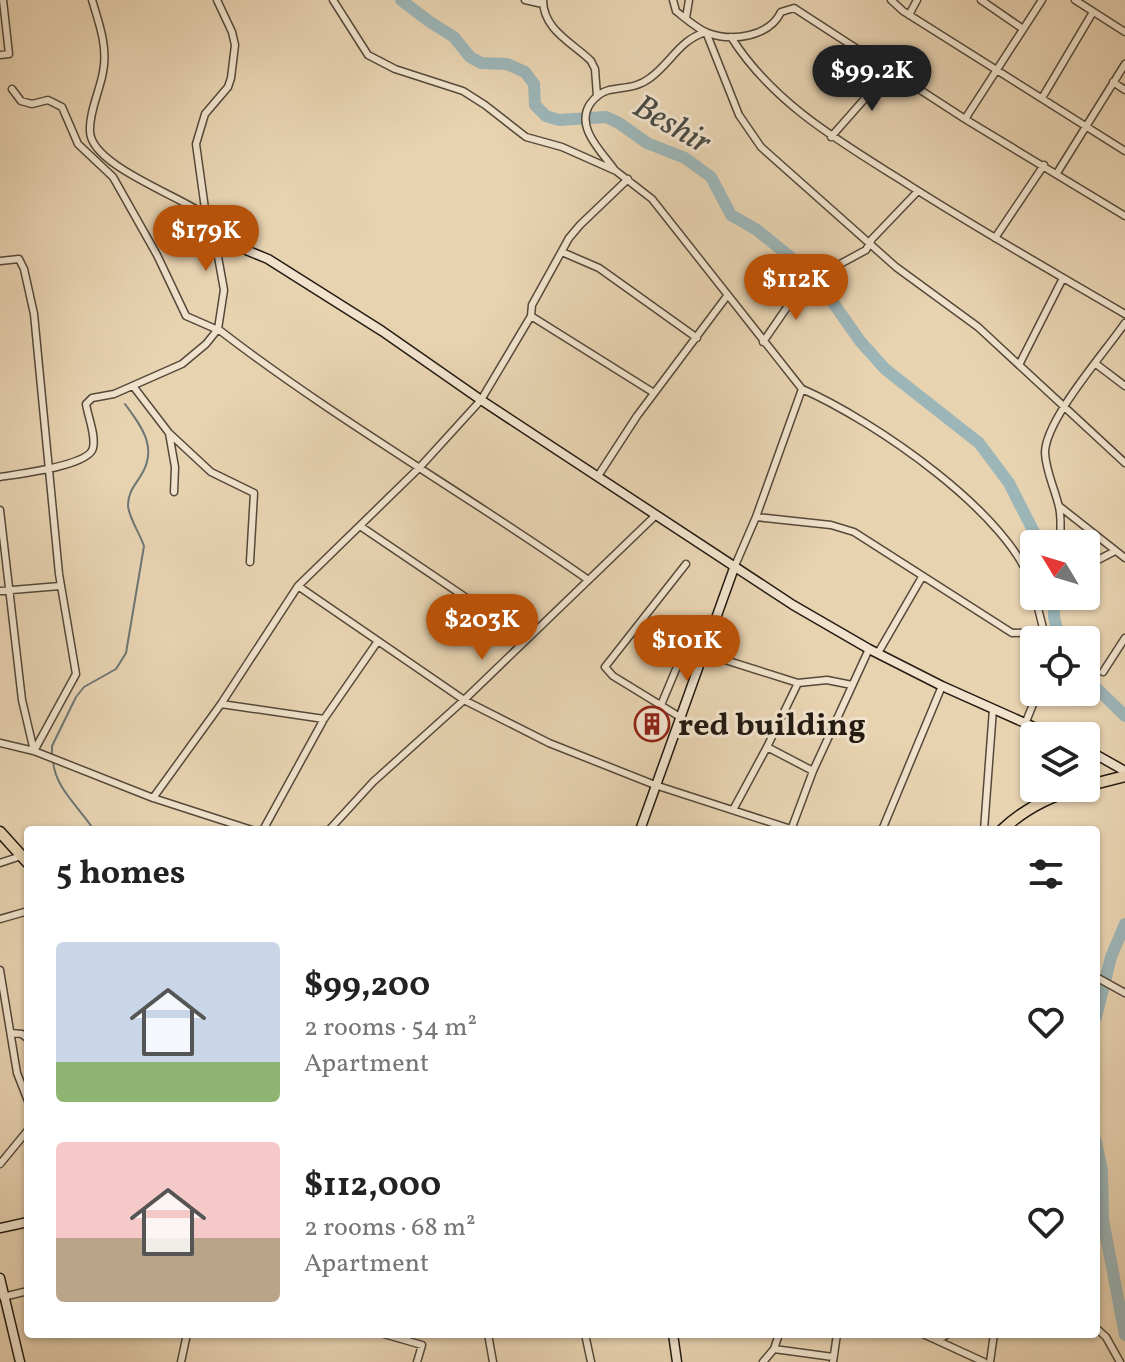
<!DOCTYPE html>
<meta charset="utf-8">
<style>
:root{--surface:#fff;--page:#f2f2f2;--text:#222;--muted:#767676;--accent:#b45309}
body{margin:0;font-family:Vollkorn,serif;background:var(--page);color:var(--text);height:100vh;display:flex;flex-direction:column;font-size:30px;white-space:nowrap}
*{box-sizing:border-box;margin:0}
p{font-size:26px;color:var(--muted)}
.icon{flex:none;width:44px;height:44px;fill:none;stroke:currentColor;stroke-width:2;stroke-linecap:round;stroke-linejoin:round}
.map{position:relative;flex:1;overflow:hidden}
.side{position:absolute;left:24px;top:826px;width:1076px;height:512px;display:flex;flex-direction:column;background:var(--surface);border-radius:8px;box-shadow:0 2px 6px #0004}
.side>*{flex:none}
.needle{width:52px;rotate:308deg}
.buttons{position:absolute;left:1020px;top:530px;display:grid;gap:16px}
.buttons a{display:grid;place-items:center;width:80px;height:80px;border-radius:8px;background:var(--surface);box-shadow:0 2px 6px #0004;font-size:40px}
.price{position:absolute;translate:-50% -68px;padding:0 18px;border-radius:28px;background:var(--accent);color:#fff;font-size:26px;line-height:52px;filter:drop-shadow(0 2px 4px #0008)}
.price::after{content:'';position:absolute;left:50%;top:48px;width:24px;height:18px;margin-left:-12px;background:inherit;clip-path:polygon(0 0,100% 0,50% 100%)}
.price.selected{background:#222;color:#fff}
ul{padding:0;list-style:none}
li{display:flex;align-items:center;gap:24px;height:200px;padding:0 32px}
li span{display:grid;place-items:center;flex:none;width:224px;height:160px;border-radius:8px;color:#555}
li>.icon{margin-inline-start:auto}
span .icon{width:96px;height:96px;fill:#fffc;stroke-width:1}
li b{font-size:34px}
h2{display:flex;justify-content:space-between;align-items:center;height:96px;padding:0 32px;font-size:34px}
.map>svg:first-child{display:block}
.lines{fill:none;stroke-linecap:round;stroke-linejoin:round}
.stream{stroke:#6c7775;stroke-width:2}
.river{stroke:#9cb5b7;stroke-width:12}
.street-casing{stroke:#54493a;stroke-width:9}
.secondary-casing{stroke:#231b12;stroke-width:11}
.highway-casing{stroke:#231b12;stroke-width:13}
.street{stroke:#f0e2cc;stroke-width:6}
.secondary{stroke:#f0e2cc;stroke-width:8}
.highway{stroke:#e8d3b1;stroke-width:10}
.labels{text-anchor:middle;stroke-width:6;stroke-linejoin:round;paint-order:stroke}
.poi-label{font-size:32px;font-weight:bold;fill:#231b12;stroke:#f0e2cc;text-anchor:start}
.water-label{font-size:34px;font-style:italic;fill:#474944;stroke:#f0e2cc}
</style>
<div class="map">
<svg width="1125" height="1362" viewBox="0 0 1125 1362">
<rect width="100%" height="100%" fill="#e8d3b1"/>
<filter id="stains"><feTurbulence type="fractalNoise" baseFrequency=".0025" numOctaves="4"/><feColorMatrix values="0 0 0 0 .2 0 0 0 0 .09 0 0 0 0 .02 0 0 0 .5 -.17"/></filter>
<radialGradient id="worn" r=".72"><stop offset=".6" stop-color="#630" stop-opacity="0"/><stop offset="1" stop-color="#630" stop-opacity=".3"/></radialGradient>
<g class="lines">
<!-- stream -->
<path class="stream" d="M52,754V746L76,697L84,687L116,669L126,653L144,546C140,534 128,516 128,505C128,493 134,486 140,477C159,449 142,427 125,404
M53,760C54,787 80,808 94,830"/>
<!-- river -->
<path class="river" d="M401,0L430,22L454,37L470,57L481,63L507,64L525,72L534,84L535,105L546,116L559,120L606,117L619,123L647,143L685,158L711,177L731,215L757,230L789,256L829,297L860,341L885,369L979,443L1009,483L1040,544
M1054,596V617L1060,640
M1086,678L1125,716
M1096,1017L1111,957L1125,924
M1096,1142L1102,1171L1103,1220L1125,1335"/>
<!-- street casing -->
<g class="street-casing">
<path id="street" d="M92,0C99,23 108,47 103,72C100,90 89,112 90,131C90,165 180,196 205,215C214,222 222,234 229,243
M333,0L368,55L395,69L463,91L485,105L526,137L562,147L616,171L652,199L802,389C871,419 1014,515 1034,591
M525,0L543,4
M543,0C543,30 573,43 591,61L595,69L597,96
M673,0L676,11C685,18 697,29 708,33C732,42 769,37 781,12L794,8L965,119L1125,216
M891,0L903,11L1125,151
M981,0L1023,29
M1075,0L1125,32
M909,15L917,0
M686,18L689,0
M706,32L739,115L761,147L896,267L978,327L1125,463
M731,37C772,102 837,140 901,180C974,227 1050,270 1125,314
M0,55L9,54L3,0
M1113,82L1125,90
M12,89L21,101L32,104L48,100L62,107L78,144L113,177L157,255L186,316L218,330
M1042,98L1093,12
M965,119L1042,0
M831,137L890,70
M614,169C601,151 575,127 590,104C595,97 601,92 609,90C625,87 637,88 650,78C671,63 679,40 706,32
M1057,173L1125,64
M995,238L1044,165
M562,252L599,268L697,338
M0,261L19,259L24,269L34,314L59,574L76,674L34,751L22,700L0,510
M531,316L654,393
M218,329C336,420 466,494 587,579
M763,342L803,284L866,250L872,239L918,191
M1020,363L1063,278
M1096,364L1125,386
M133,386L169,433L175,467L174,492
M169,433L211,472L254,493L250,562
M598,476L637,416L727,296
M0,477C18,474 89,466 93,448C96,435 88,417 86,404L92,398L114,394L182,364L206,344L218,329L224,290L217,251L206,216L196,144L205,114L228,87L231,78L235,45L232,32L217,0
M1059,506L1125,558
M756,517L831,525L854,532L1012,633L1045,632
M360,526L527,639
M1060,544C1060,531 1062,520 1059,507C1055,489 1046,472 1045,453C1045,420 1105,352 1125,323
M1086,561H1096L1115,551
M734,568L756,517L802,389
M298,586L464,700L549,743L655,785L794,830
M0,591L60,586
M1035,596L1046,640
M703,653L798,683L827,680L852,685
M878,653L922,577
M1103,672L1125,638
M221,704L324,719
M661,705L684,650
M680,717L613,676L605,667L686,564
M1025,724L1038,692
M0,743L34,751L153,798L252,830
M767,747L813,771
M153,798L221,704L298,586L420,467L481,400L531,316L532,305L569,238L580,225L628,179
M733,810L767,747L798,683
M263,830L324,719L378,641
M329,830L373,782L464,700L656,515
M791,830L813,771L869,649
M882,830L942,686
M984,830L993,709
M0,863L21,856
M0,919L28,911
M0,970L17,1073L28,1101
M1096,977L1125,993
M11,1033L22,1034L28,1039
M0,1164L28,1130
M3,1297L28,1291
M1096,1328L1106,1337L1120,1362
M384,1334L422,1345L417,1362
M488,1334L493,1362
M585,1334L591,1362
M923,1334L984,1362
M938,1340L948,1334
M774,1349L833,1357
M181,1362L187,1334
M763,1362L774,1349L779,1334
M833,1362L837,1334
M990,1362L994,1334"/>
</g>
<!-- secondary casing -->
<g class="secondary-casing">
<path id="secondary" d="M229,243L268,259L382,331L481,400L793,605L869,649L942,686L1054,736
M1086,749L1125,771
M640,830L734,568
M0,1228L28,1222
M0,1278L20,1362
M673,1334L677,1362"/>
</g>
<!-- highway casing -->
<g class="highway-casing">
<path id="highway" d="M1086,786L1125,776
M1002,830C1024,809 1050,796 1079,788
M0,832L28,863"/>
</g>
<!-- street -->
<use href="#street" class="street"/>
<!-- secondary -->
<use href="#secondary" class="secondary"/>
<!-- highway -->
<use href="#highway" class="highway"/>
</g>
<!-- icons -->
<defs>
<g id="building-ring" transform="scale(1.8)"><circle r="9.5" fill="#f0e2cc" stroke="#8f2418" stroke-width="1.5"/><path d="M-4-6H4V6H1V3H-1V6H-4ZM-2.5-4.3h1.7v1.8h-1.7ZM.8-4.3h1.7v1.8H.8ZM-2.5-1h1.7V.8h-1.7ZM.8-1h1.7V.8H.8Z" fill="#8f2418"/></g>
</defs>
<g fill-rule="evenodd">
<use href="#building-ring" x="652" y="724"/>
</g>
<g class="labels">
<!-- poi labels -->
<g class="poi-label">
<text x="678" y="735">red building</text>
</g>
<!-- water labels -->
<g class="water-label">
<text transform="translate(673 123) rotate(30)" y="12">Beshir</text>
</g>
</g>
<rect width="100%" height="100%" filter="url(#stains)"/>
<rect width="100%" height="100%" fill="url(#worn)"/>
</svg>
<div class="buttons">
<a><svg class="needle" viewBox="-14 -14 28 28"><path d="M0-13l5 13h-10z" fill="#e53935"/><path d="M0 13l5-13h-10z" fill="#767676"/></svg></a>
<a><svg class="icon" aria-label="locate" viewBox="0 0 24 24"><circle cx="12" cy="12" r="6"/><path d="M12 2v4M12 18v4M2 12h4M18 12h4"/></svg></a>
<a><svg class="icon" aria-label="layers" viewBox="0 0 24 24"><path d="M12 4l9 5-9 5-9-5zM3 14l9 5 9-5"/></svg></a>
</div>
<b class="price selected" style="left:872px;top:113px">$99.2K</b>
<b class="price" style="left:206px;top:273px">$179K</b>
<b class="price" style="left:796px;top:322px">$112K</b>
<b class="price" style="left:482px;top:662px">$203K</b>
<b class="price" style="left:687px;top:683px">$101K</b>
<section class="side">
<h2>5 homes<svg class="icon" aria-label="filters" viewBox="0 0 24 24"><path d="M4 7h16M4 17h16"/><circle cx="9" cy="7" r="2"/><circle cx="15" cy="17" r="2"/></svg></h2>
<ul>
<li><span style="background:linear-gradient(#c9d6e8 75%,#8fb573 0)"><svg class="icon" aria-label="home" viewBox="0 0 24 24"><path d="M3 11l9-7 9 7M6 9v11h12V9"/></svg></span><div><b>$99,200</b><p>2 rooms · 54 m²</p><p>Apartment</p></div><svg class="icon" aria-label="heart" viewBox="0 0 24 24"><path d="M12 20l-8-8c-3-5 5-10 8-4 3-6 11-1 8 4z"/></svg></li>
<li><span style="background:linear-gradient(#f6c9c9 60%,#b9a48a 0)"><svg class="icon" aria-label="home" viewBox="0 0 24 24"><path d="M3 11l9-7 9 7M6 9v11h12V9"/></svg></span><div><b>$112,000</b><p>2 rooms · 68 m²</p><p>Apartment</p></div><svg class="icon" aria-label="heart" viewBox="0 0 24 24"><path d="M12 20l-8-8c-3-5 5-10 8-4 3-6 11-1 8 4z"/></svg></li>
</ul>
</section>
</div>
